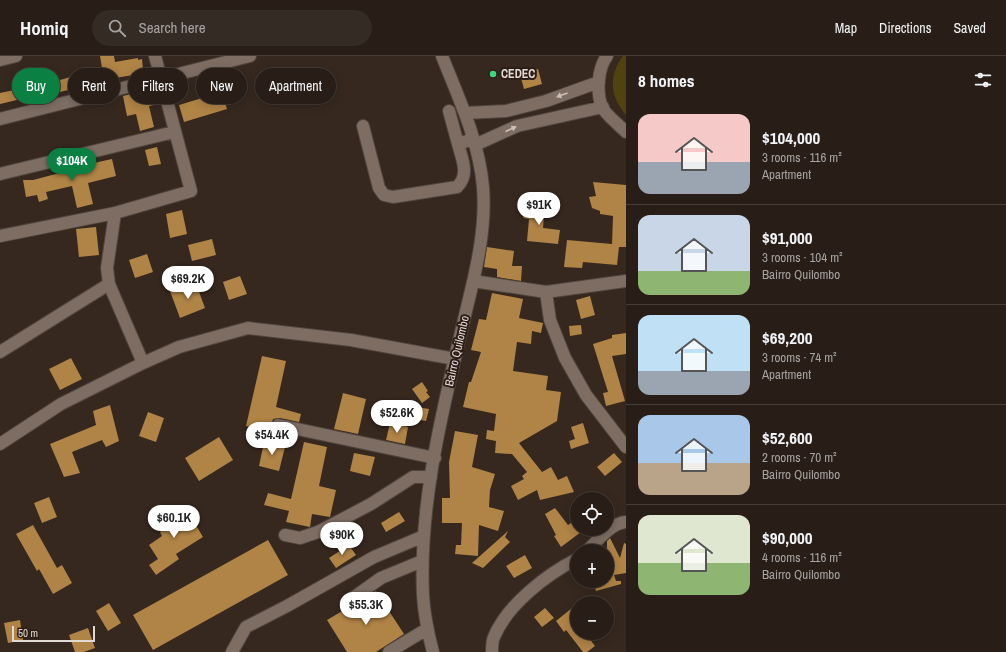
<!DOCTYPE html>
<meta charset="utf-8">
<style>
:root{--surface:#281e17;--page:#342b24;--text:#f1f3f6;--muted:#a5a2a1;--line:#443c36;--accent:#0b8043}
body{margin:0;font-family:"Archivo Narrow",sans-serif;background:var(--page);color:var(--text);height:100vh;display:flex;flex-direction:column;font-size:15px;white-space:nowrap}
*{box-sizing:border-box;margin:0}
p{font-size:13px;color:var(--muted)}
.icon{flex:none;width:22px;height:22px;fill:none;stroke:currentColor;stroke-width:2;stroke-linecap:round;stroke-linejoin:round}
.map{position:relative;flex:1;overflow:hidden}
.drawer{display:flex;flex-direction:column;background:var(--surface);width:380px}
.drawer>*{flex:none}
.hud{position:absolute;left:12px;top:12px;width:380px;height:36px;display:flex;gap:8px}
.fabs{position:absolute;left:570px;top:436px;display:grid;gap:8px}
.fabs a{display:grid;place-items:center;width:44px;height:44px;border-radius:50%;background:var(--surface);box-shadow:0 2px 10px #0003,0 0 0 1px var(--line);font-size:20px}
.scale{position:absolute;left:12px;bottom:10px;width:83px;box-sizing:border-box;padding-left:4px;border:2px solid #e3d9d3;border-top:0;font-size:11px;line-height:14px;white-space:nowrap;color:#e3d9d3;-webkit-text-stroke:3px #2c1e16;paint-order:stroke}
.price{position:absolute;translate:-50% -34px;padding:0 9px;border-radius:14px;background:#fff;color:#222;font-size:13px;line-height:26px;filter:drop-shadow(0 1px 2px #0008)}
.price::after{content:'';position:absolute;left:50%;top:24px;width:12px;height:9px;margin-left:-6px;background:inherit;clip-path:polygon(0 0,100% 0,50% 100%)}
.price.current{background:var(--accent);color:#fff}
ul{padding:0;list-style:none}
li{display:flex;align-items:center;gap:12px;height:100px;padding:0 12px}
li+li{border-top:1px solid var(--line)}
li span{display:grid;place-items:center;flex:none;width:112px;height:80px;border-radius:12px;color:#555}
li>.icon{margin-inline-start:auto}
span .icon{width:48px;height:48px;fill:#fffc;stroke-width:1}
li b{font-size:17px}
h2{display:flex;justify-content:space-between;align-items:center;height:48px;padding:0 12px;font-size:17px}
.chip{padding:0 14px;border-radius:18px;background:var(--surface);box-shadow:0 2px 10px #0003,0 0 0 1px var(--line);font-size:14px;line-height:36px}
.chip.current{background:var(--accent);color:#fff}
header{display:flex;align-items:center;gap:24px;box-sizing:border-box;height:56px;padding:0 20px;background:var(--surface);border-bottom:1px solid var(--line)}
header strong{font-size:19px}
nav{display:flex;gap:22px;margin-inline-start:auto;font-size:14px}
.search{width:280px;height:36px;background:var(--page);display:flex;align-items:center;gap:10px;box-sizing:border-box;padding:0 14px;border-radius:22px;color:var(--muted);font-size:15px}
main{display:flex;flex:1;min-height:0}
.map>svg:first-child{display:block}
.green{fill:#514310}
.building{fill:#b08346}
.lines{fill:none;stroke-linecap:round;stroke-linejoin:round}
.minor-casing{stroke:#50453e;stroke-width:14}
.minor{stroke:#7d6d63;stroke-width:12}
.oneway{fill:#cabeb7}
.poi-dot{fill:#39d87f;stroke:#2c1e16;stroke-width:1.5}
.labels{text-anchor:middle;stroke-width:4;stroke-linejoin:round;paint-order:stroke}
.poi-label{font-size:12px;font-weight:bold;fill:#e3d9d3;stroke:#2c1e16;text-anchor:start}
.street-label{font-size:12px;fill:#e3d9d3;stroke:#2c1e16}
</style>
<header>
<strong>Homiq</strong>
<div class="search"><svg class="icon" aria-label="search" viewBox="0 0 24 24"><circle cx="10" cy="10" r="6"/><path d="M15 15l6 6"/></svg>Search here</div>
<nav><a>Map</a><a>Directions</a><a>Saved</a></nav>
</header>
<main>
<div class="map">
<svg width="626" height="596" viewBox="0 0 626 596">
<rect width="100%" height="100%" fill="#36281f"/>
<!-- green -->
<path class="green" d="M623,0H626V59C610,41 608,20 623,0Z"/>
<!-- building -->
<path class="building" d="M100,0H114L115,6L138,2V4L142,3L143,13L139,14L140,18L115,22L116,24L101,26L56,37L53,26L74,20V18L102,12Z
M538,13L542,28L524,33L520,18Z
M19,33L21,43L0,48V37Z
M152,33L154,49L149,50L154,71L140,75L136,58L127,60L123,40Z
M222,36L227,53L184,66L179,49Z
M157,91L161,108L149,110L145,94Z
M112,103L116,120L88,127L93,148L77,152L72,130L46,136L48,143L39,146L37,139L26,141L23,124H33L71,114V112Z
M593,126L626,129V191H619L617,209L583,206L582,212L564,211L567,184L612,188L613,160L600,158V155L592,152L589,141L596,140Z
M525,148L545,149L543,172L560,174L558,188L527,185L529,163L523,162Z
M182,154L187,178L170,182L166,158Z
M96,171L99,199L79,201L76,173Z
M212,183L216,199L192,205L188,189Z
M487,191L514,195L512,210H522L521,225L497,221V213L484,211Z
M147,198L153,216L135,222L129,204Z
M240,220L247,238L229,244L223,226Z
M195,225L205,252L180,262L170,235Z
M492,237L523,243L519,262L543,267L541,277L532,275L531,288L517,286L513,315L548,320L546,334L561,336L557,365L519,387L542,416L551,411L558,424L567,420L574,436L540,444L537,434L518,444L511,430L524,423L522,420L527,416L512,398L495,397L496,385L486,383L487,374L494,375L496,358L463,351L469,326H471L481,296L471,294L479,263L486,264Z
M590,240L595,259L581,263L576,244Z
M581,269L582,278L570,280L569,270Z
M626,277V298L612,300L625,345L606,350L603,337L608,336L593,288L612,282V279Z
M262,300L286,305L276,351L301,358L299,366L280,362L273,363L270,375L246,370Z
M71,302L82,323L60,334L49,313Z
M422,326L428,335L426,336L430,341L422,347L412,333Z
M343,337L366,343L358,378L334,373Z
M110,349L119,385L106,391L102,384L72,396L80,417L64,421L50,388L96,369L93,355Z
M417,351L429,353L426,365L415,363Z
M148,356L164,362L156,386L139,380Z
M390,367L408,371L405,388L386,384Z
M583,367L589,387L571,393L569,385L575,383L571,371Z
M455,375L478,379L472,411L495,418L490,434L489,451L504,455L498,475L479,469L478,500L455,498L456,489H461L462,467H442V442H450L449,406Z
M219,381L233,404L199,425L185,402Z
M264,386L285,391L279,415L259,410Z
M304,386L327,391L319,430L336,434L330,461L312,458L310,471L286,466L289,455L264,449L268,437L291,443Z
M354,397L375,401L370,420L350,415Z
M614,397L622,406L605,420L597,411Z
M49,441L57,461L42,467L34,447Z
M175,449L179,455L185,451L203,481L176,498L179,503L156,519L149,509L158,503L149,489L162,480L160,476L170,468L163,458Z
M555,452L568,469L577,463V473H585L561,491L554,480L556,479L545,458Z
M399,456L405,465L386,476L381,467Z
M33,469L57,512L62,509L72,527L53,538L39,513L37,515L16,478Z
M508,475L505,481L510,486L483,512L472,507Z
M610,482L620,502L624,487L626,488V517L614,519L616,525H621V528L596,535L593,525H607V485Z
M268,484L288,519L153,594L133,559Z
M349,489L356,499L336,512L329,502Z
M525,499L532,512L514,522L506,510Z
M376,535L404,578L376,596H347L327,564L344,554L350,553Z
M109,547L121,567L108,575L96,555Z
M577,548V577H585L595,590L587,596H583L566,574L564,576L556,565Z
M545,552L554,562L542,571L534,561Z
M20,564L23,584L8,587L4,567Z
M88,572L95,592L84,596H75L69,579Z"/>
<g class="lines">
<!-- minor casing -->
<g class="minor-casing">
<path id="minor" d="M607,0C598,12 596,36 602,51C605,58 620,70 626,76
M0,4L16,0
M449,55L458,88
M465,57L506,55L546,45L599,26
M0,63L250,0
M363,70L379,132L384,139L393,141L457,131C470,119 462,103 458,88L473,83
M475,89L517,70L603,51
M0,118L174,76
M115,157L107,212L109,228L143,307
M0,180L115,157L191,135L155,0
M473,225L546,236L626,225
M546,236L550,264L565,302L586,339L626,391
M0,296L109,228
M278,369L435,402
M0,388L61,348L143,307L179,291L248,272L351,284L455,303
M285,479L300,482L318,476L371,448L413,421H431
M587,495C597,485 611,467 626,466
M346,547L381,522L422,505
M232,596L246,571L287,550L374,501L424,480
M389,596L427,573
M433,596C428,577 424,558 423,539C419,450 441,361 461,276C472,229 487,180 483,131C479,85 459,43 442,0
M492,596C492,591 492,585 494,581C507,549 547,518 577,503"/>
</g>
<!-- minor -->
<use href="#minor" class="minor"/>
</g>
<!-- one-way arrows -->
<defs><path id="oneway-solid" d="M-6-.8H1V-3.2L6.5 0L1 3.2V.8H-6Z"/></defs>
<g class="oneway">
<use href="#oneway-solid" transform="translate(562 39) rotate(160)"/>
<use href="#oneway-solid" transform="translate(511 73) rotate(-24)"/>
</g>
<!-- markers -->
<circle class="poi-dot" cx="493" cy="18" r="4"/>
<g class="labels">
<!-- poi labels -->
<g class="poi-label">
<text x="501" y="22">CEDEC</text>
</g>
<!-- street labels -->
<g class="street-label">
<text transform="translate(457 295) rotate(-77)" y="4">Bairro Quilombo</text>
</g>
</g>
</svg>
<div class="fabs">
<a><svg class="icon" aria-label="locate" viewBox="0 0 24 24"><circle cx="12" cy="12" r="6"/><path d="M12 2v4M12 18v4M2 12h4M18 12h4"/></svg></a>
<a>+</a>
<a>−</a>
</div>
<div class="scale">50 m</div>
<b class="price current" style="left:72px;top:126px">$104K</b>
<b class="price" style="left:539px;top:170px">$91K</b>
<b class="price" style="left:188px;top:244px">$69.2K</b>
<b class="price" style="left:397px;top:378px">$52.6K</b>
<b class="price" style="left:272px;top:400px">$54.4K</b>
<b class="price" style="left:174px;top:483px">$60.1K</b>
<b class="price" style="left:342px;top:500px">$90K</b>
<b class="price" style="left:366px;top:570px">$55.3K</b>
<div class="hud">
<a class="chip current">Buy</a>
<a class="chip">Rent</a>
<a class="chip">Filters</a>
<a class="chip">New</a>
<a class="chip">Apartment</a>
</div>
</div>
<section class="drawer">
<h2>8 homes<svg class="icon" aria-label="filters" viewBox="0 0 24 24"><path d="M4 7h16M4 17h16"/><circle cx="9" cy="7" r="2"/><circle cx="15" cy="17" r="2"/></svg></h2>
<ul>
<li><span style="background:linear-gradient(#f6c9c9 60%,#9aa5b1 0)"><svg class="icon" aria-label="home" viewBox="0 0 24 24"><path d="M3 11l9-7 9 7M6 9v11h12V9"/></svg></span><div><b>$104,000</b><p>3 rooms · 116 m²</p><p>Apartment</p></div></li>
<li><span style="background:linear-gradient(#c9d6e8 70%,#8fb573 0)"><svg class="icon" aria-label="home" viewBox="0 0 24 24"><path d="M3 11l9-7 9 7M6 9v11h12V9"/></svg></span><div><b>$91,000</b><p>3 rooms · 104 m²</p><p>Bairro Quilombo</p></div></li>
<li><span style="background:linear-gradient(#bfe0f5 70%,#9aa5b1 0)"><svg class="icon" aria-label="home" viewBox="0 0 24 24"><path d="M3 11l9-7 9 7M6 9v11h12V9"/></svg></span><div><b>$69,200</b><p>3 rooms · 74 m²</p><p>Apartment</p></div></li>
<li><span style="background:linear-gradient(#a9c7e8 60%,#b9a48a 0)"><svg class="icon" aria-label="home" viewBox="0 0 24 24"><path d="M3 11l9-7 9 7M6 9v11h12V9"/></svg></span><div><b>$52,600</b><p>2 rooms · 70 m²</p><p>Bairro Quilombo</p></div></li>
<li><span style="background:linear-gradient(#dfe7d0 60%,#8fb573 0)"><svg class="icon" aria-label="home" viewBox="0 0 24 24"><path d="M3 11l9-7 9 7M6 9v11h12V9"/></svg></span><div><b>$90,000</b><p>4 rooms · 116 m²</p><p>Bairro Quilombo</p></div></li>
</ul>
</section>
</main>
